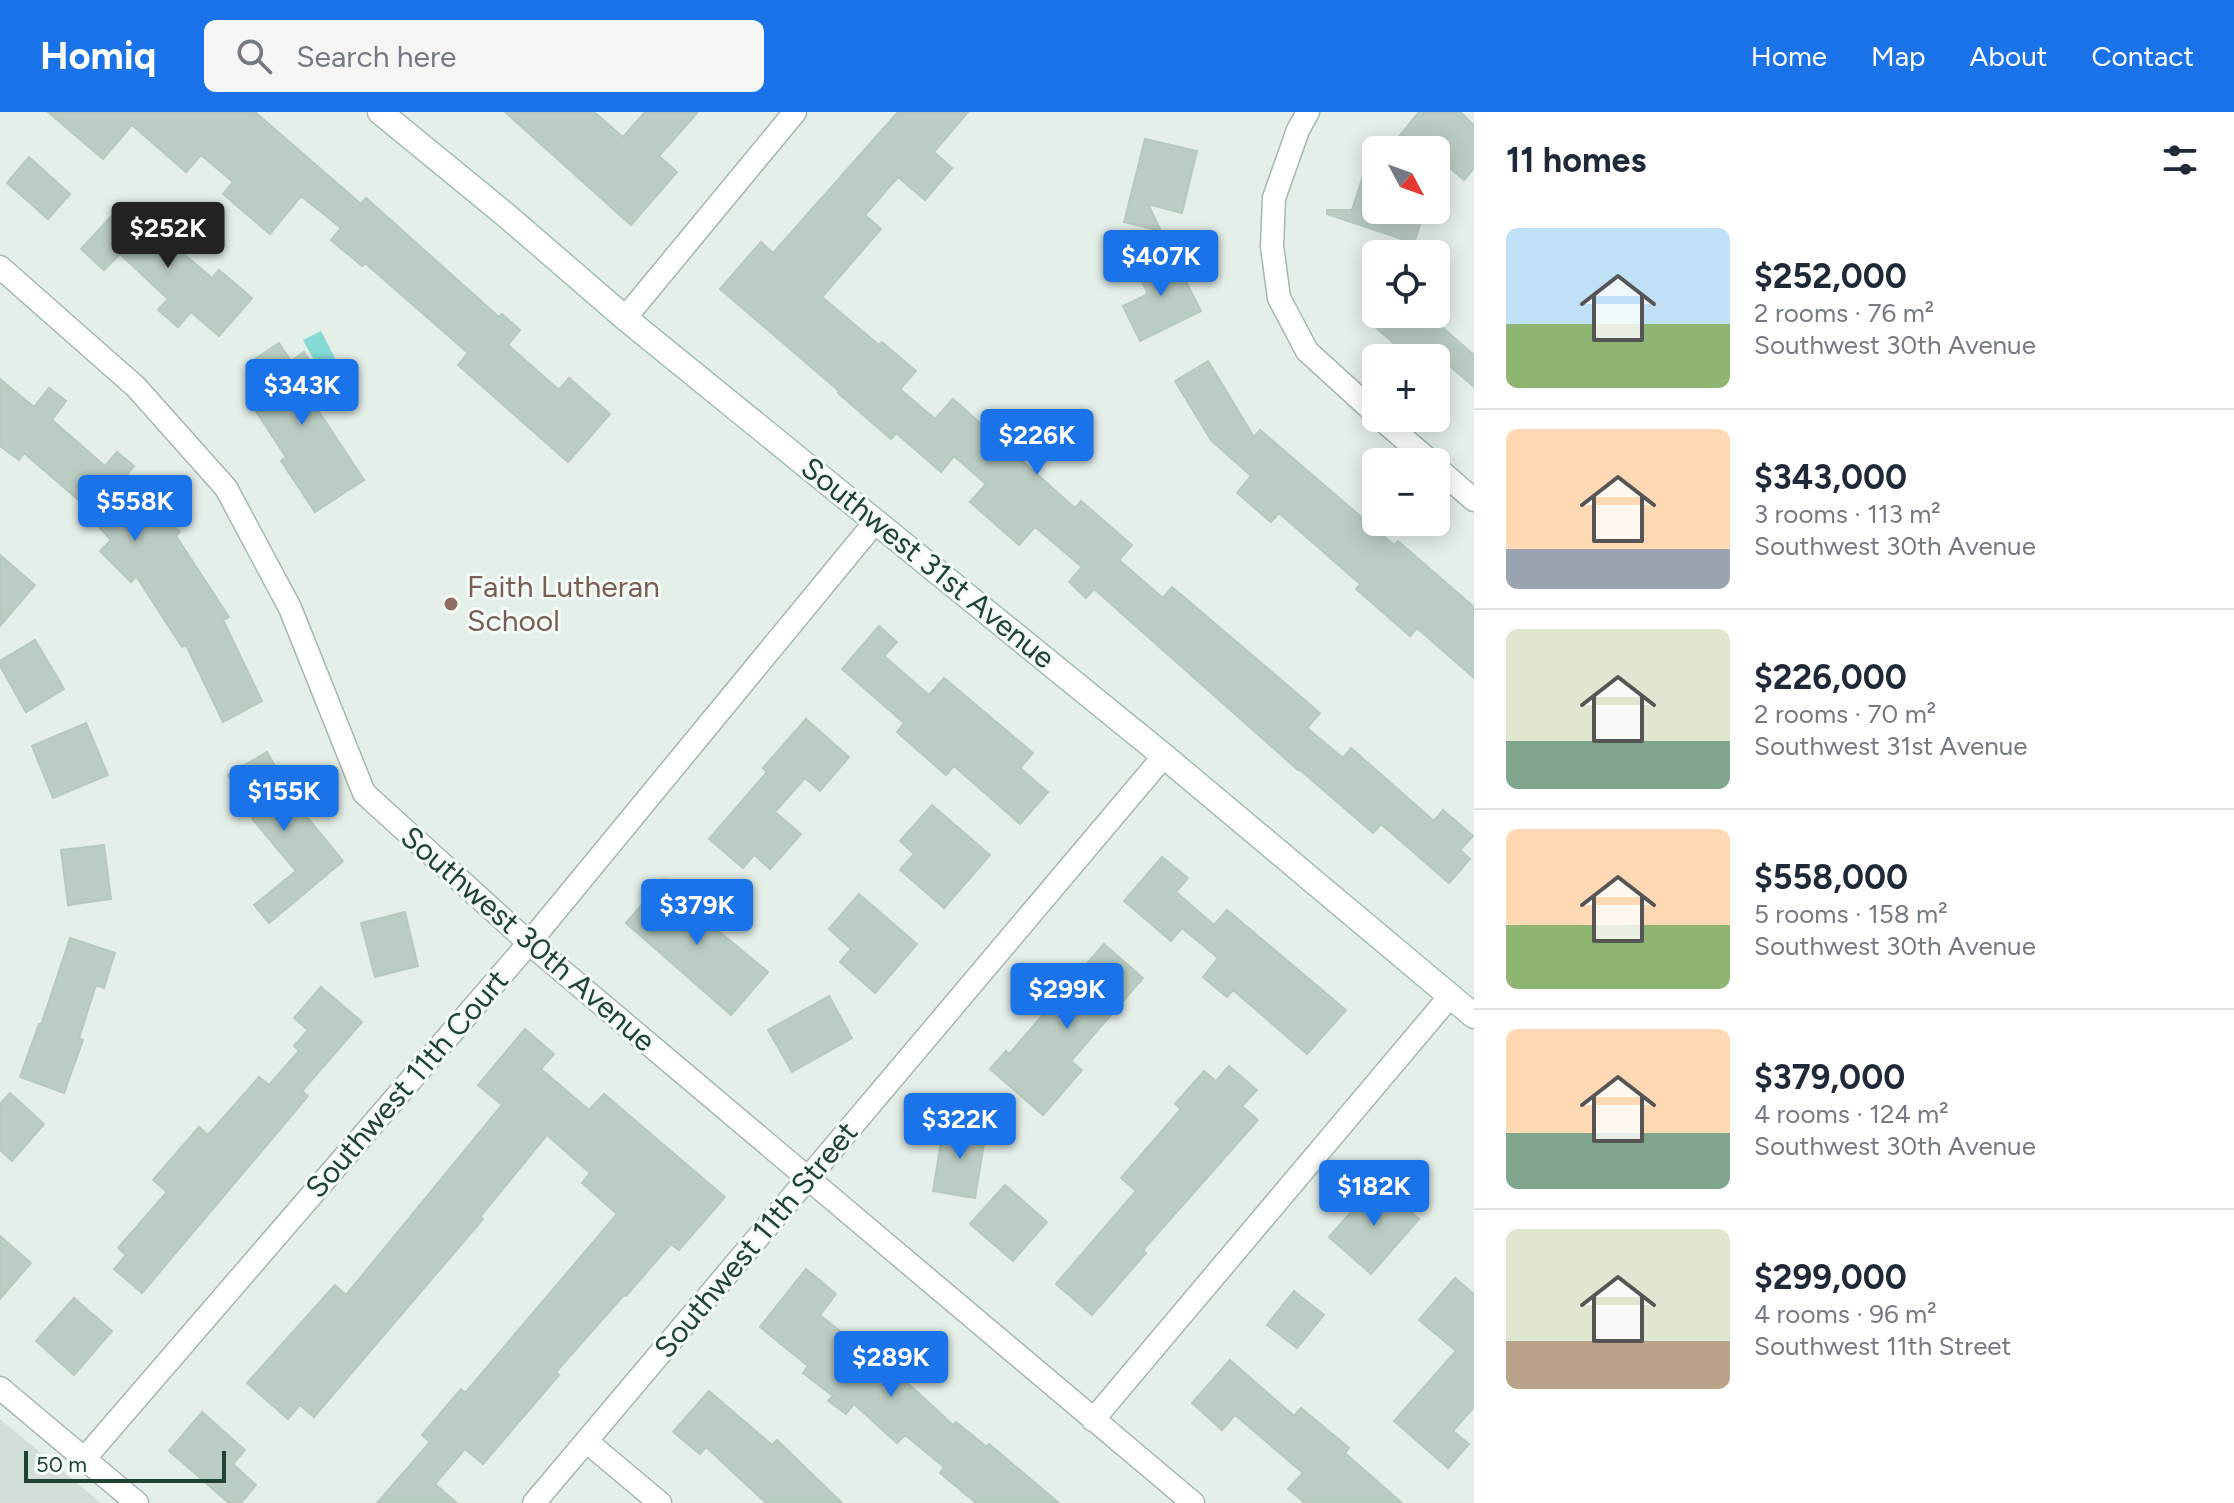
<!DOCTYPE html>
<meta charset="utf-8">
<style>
:root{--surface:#fff;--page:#f6f6f7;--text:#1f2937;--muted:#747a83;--line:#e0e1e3;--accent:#1a73e8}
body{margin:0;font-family:Figtree,sans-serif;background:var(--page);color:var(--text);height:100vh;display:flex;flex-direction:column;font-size:30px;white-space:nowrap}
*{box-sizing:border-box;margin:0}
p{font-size:26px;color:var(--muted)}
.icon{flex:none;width:44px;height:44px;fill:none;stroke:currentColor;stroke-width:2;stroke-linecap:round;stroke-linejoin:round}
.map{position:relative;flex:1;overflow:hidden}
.drawer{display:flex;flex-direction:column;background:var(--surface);width:760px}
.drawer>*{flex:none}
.needle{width:52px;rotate:131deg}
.tools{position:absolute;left:1362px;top:24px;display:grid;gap:16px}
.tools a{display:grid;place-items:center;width:88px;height:88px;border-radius:12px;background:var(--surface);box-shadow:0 4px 20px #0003;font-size:40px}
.scale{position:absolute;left:24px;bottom:20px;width:202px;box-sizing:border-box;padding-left:8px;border:4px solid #204332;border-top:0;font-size:22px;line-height:28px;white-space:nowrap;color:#204332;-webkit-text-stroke:6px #f5fbf7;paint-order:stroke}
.price{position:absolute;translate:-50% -68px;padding:0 18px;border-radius:8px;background:var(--accent);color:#fff;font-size:26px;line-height:52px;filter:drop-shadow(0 2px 4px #0008)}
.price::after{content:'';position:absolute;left:50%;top:48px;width:24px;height:18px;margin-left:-12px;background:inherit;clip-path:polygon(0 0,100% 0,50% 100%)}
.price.active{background:#222;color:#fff}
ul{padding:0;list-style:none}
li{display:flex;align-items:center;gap:24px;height:200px;padding:0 32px}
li+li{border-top:2px solid var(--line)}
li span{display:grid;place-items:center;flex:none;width:224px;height:160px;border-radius:12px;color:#555}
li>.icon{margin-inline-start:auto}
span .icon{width:96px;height:96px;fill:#fffc;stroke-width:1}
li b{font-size:34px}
h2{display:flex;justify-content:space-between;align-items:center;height:96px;padding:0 32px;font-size:34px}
header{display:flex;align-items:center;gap:48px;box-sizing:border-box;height:112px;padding:0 40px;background:var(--accent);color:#fff}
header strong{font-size:38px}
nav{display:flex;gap:44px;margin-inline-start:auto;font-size:28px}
.search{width:560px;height:72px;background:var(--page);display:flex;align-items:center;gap:20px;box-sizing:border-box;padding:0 28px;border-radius:12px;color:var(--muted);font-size:30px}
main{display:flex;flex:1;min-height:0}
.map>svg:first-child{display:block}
.built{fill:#d2dfd6}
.water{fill:#85dad5}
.building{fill:#bbcdc3;stroke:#b5cabd;stroke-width:2}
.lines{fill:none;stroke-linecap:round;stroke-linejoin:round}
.minor-casing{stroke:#a5b8ae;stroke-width:25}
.secondary-casing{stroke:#a3bfb0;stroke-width:27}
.minor{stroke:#fff;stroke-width:22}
.secondary{stroke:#fff;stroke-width:24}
.education-dot{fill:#8d6e63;stroke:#f5fbf7;stroke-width:3}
.labels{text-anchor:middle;stroke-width:6;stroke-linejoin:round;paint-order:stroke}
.street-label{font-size:30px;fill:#204332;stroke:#f5fbf7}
.education-label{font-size:30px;fill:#785e54;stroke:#f5fbf7;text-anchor:start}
</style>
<header>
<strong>Homiq</strong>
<div class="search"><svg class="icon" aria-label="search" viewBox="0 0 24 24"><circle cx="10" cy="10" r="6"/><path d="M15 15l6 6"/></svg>Search here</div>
<nav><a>Home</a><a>Map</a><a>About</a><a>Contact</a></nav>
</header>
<main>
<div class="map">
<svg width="1474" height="1391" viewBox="0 0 1474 1391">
<rect width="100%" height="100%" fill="#e4efe8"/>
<!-- built -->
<path class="built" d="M0,1307L101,1391H0Z"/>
<!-- water -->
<path class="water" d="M321,219L338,252L321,261L303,228Z"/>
<!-- building -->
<path class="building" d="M48,0H255L361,92L366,86L499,205L502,202L520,218L508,233L559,278L569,266L610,302L568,350L458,253L468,241L365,151L362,154L331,128L341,116L301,84L270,122L223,82L233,70L201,43L186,60L132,13L103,47Z
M505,0H594L623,25L645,0H698L659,44L677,60L631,113Z
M898,0H968L934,40L952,56L925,88L898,65L865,103L881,117L822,185L879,233L882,230L916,259L900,277L935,307L953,287L1075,396L1081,389L1132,433L1119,448L1163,486L1172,475L1320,601L1307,616L1343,646L1351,636L1434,709L1443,698L1473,724L1460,738L1470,747L1449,771L1381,712L1373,721L1299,657L1298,658L1094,477L1086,486L1069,470L1082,455L1035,415L1019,433L970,390L986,372L954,344L941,360L896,321L891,327L838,281L839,279L720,177L761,130L773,141Z
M1419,0H1460L1474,13V56L1464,68L1436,44V38H1388Z
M1145,27L1197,39L1182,101L1148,92L1161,119L1124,110Z
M1372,36L1376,37V98H1425L1414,131L1327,102V98H1352Z
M29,45L70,82L48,107L7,71Z
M120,95L134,108L146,96L177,125L171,131L212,166L219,158L252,186L219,224L191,200L178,215L158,198L168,187L120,142L104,158L81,137Z
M1171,140L1201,199L1140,229L1123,194L1148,182L1136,157Z
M1386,202H1427L1474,243V275L1428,235L1418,246H1411L1375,215Z
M279,231L291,249L304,240L326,275L310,286L364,368L315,400L281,349L286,345L255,298L269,288L246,253Z
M1208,249L1254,325L1260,318L1394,433L1398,429L1474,495V566L1417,516L1410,524L1356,477L1360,472L1279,401L1271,410L1237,381L1251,364L1211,328L1175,269Z
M0,267L34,295L49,276L66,289L52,308L105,354L117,340L134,354L127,362L168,403L165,405L180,420L176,424L229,505L223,508L262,589L223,610L186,533L182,535L136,464L131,470L100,439L111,428L99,415L104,410L24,341L19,348L0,334Z
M0,443L35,473L0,514Z
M879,514L897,530L884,544L929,583L944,566L1033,641L1020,656L1048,680L1020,712L954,654L946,663L897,620L904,611L842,557Z
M35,528L64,577L26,600L0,554V549Z
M806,607L849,645L820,679L805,666L775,700L801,722L770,757L754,743L743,756L709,727L767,660L763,656Z
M86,611L108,663L53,686L32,634Z
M267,640L298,694L343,749L269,811L254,793L296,759L254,709L228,663Z
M932,693L990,743L944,796L900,758L914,742L900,729Z
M104,733L111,787L68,793L61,738Z
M1162,745L1188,766L1176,780L1214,813L1227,798L1346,898L1307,942L1233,878L1227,885L1203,865L1218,846L1182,816L1171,829L1124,789Z
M664,767L712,808L709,811L768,860L731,903L626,811Z
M859,782L917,832L875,881L840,850L851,837L829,817Z
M405,800L418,854L375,865L361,811Z
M70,826L115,841L104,876L96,873L79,926L83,928L64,981L20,965L39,912L41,913Z
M1104,832L1143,866L1071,949L1082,958L1043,1003L990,957L1006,939L1009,942Z
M321,875L362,910L302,979L308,984L142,1181L114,1157L126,1143L118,1136L167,1080L153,1068L199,1015L208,1023L259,965L269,973L299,939L294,934L308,918L294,906Z
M829,884L852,926L792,960L768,918Z
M525,917L554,942L541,957L589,998L604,982L725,1085L679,1138L671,1132L626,1184L624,1183L556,1260L559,1263L483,1352L465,1337L435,1372L457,1391H377L430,1330L422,1323L461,1277L465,1281L617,1102L582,1071L590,1061L547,1023L480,1105L483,1107L314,1305L300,1293L288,1307L247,1271L335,1173L346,1183L502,993L478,973Z
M1229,954L1257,978L1242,994L1258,1008L1143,1138L1146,1141L1092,1203L1056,1172L1136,1079L1121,1066L1181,997L1175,992L1204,959L1216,969Z
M10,981L44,1012L12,1049L0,1038V992Z
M944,1012L986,1019L975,1086L933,1079Z
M1377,1071L1419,1107L1371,1162L1329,1125Z
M1005,1073L1047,1110L1013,1149L970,1112Z
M0,1124L31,1151L0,1187Z
M806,1157L836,1182L820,1203L870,1243L873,1239L953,1313L956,1310L987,1335L989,1332L1059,1391H976L940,1361L944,1355L905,1323L897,1331L854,1292L846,1302L828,1289L833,1284L803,1261L808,1254L760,1215Z
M1455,1166L1474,1182V1295L1453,1319L1469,1332L1448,1356L1394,1309L1456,1239L1419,1208Z
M1294,1179L1324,1203L1297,1236L1267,1213Z
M74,1186L112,1219L74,1263L36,1229Z
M1230,1248L1294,1304L1301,1296L1349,1336L1345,1341L1402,1391H1305L1288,1377L1303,1361L1235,1303L1222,1318L1192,1291Z
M709,1279L772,1333L777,1328L842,1391H766L706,1335L700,1342L673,1320Z
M202,1300L245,1338L233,1352L256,1373L241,1391H229L169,1339Z"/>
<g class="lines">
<!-- minor casing -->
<g class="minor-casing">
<path id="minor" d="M1308,0L1298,18L1274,86L1272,134L1279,186L1307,239L1376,302
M0,155L136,275L226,376L290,496L364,681L529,831L1193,1391
M625,206L795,0
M1380,306L1431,350
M1436,355L1474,388
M0,1276L137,1391
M1093,1308L1451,883
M586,1329L660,1391
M85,1346L529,831L876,409
M534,1391L1164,644"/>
</g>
<!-- secondary casing -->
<g class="secondary-casing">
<path id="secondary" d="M380,0L507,104L625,206L1164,644L1474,904"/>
</g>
<!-- minor -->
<use href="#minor" class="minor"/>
<!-- secondary -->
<use href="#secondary" class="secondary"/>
</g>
<!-- markers -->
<circle class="education-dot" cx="451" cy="492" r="8"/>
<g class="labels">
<!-- street labels -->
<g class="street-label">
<text transform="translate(928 451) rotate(39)" y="10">Southwest 31st Avenue</text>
<text transform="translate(528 827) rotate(41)" y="10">Southwest 30th Avenue</text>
<text transform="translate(407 972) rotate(-49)" y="10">Southwest 11th Court</text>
<text transform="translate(756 1128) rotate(-50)" y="10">Southwest 11th Street</text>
</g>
<!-- education labels -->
<g class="education-label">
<text x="467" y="485">Faith Lutheran<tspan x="467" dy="34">School</tspan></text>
</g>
</g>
</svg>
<div class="tools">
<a><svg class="needle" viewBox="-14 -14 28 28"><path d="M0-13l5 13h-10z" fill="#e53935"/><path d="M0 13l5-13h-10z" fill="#747a83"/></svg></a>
<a><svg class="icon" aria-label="locate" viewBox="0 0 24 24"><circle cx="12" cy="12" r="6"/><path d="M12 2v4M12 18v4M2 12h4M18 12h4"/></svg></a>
<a>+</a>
<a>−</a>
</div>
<div class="scale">50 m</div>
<b class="price active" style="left:168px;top:158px">$252K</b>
<b class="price" style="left:1161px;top:186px">$407K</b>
<b class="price" style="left:302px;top:315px">$343K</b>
<b class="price" style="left:1037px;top:365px">$226K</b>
<b class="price" style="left:135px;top:431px">$558K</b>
<b class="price" style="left:284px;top:721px">$155K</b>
<b class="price" style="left:697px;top:835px">$379K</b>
<b class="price" style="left:1067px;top:919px">$299K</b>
<b class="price" style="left:960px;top:1049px">$322K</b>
<b class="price" style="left:1374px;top:1116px">$182K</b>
<b class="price" style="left:891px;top:1287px">$289K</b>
</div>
<section class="drawer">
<h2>11 homes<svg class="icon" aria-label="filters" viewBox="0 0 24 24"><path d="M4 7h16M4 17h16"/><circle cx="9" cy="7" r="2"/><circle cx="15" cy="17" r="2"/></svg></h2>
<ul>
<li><span style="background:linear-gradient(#bfe0f5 60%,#8fb573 0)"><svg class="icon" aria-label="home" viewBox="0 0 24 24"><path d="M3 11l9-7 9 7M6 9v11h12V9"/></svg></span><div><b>$252,000</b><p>2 rooms · 76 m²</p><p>Southwest 30th Avenue</p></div></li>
<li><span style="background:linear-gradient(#ffd9b3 75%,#9aa5b1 0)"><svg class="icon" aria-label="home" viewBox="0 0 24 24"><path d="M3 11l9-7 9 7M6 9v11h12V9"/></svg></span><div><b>$343,000</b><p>3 rooms · 113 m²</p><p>Southwest 30th Avenue</p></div></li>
<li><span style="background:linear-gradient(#dfe7d0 70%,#7fa58c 0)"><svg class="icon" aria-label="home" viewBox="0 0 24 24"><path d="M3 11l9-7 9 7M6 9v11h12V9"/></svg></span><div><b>$226,000</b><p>2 rooms · 70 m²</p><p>Southwest 31st Avenue</p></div></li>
<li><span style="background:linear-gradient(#ffd9b3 60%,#8fb573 0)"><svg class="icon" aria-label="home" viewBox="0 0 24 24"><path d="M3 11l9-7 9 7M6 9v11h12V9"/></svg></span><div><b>$558,000</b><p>5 rooms · 158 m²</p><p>Southwest 30th Avenue</p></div></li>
<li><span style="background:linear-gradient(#ffd9b3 65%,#7fa58c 0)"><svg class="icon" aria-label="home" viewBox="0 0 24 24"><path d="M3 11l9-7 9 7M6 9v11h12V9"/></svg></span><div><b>$379,000</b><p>4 rooms · 124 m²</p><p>Southwest 30th Avenue</p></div></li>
<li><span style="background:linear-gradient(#dfe7d0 70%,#b9a48a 0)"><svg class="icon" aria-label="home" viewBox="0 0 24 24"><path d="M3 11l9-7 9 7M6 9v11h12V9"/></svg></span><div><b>$299,000</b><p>4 rooms · 96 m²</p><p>Southwest 11th Street</p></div></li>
</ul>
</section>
</main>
